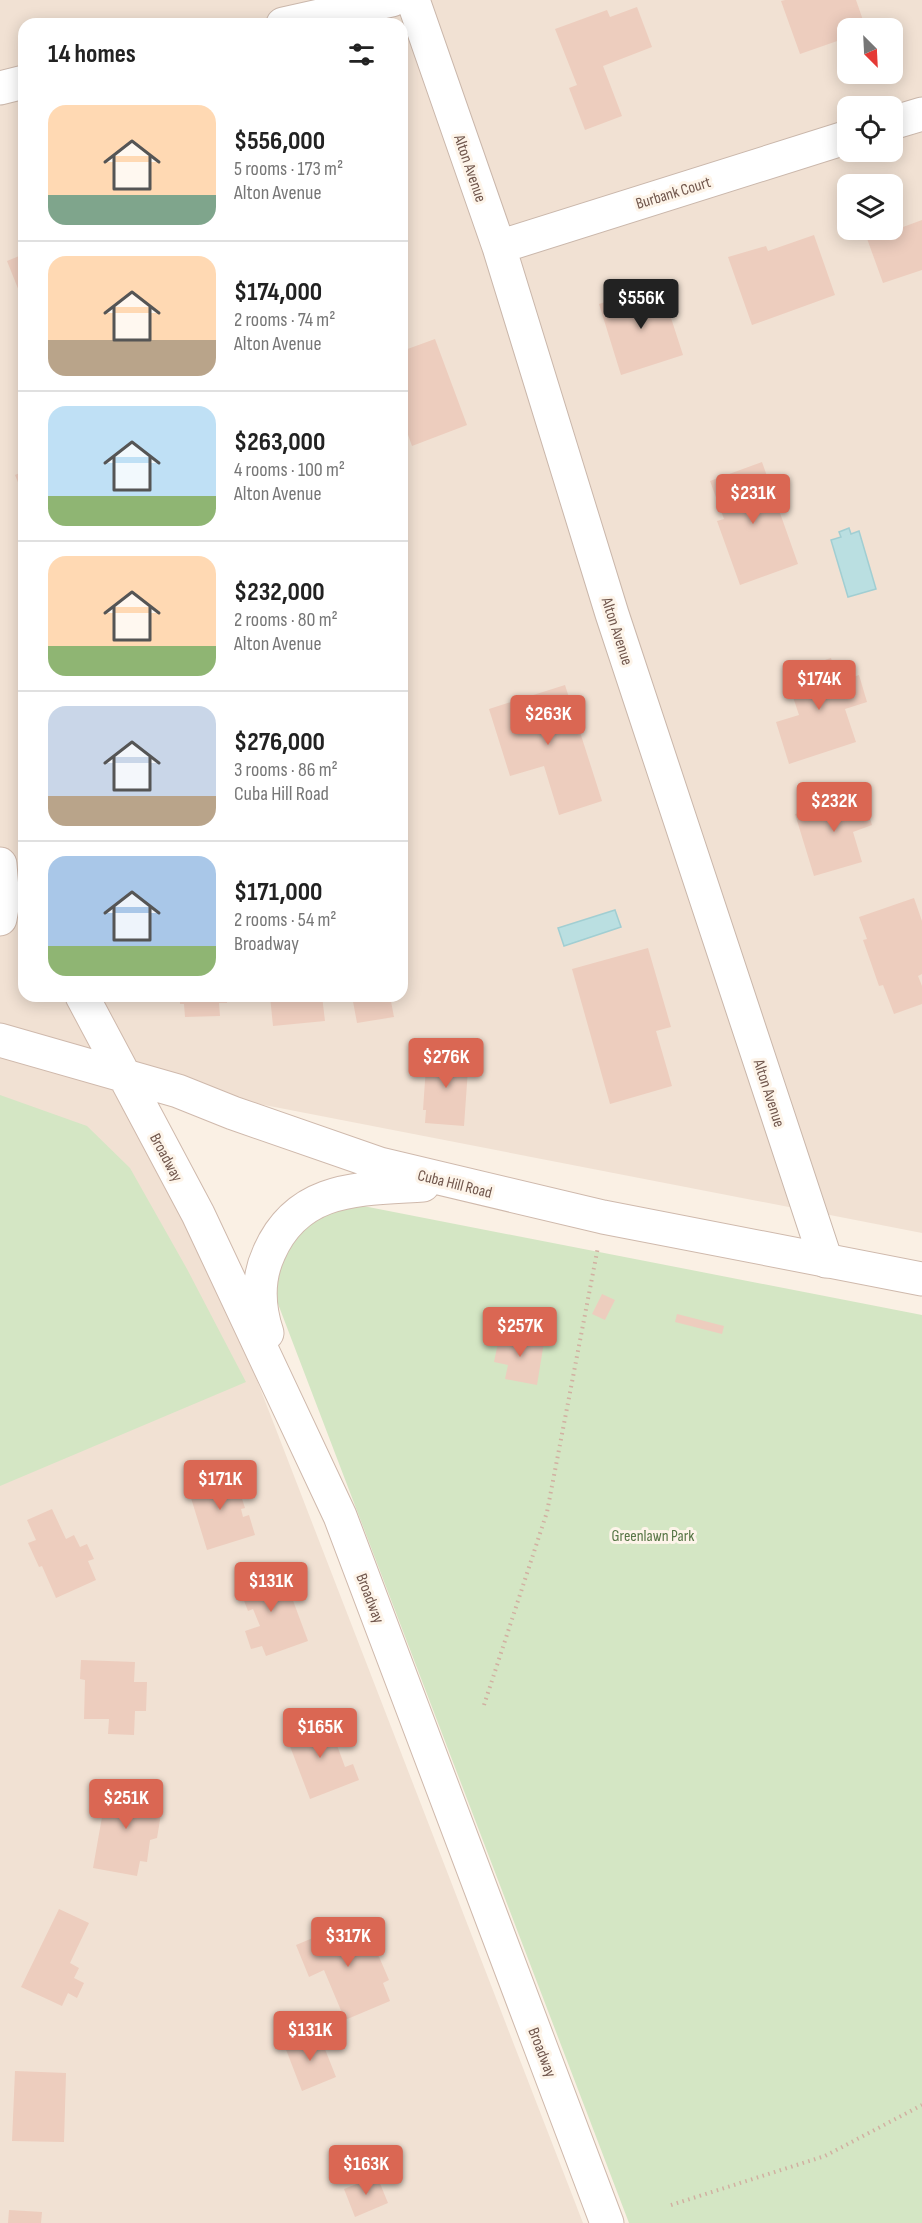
<!DOCTYPE html>
<meta charset="utf-8">
<style>
:root{--surface:#fff;--page:#f2f2f2;--text:#222;--muted:#767676;--line:#e0e0e0;--accent:#da6753}
body{margin:0;font-family:"Sofia Sans Condensed",sans-serif;background:var(--page);color:var(--text);height:100vh;display:flex;flex-direction:column;font-size:22px;white-space:nowrap}
*{box-sizing:border-box;margin:0}
p{font-size:20px;color:var(--muted)}
.icon{flex:none;width:33px;height:33px;fill:none;stroke:currentColor;stroke-width:2;stroke-linecap:round;stroke-linejoin:round}
.map{position:relative;flex:1;overflow:hidden}
.side{position:absolute;left:18px;top:18px;width:390px;height:984px;display:flex;flex-direction:column;background:var(--surface);border-radius:18px;box-shadow:0 3px 15px #0003}
.side>*{flex:none}
.needle{width:39px;rotate:156deg}
.fabs{position:absolute;left:837px;top:18px;display:grid;gap:12px}
.fabs a{display:grid;place-items:center;width:66px;height:66px;border-radius:12px;background:var(--surface);box-shadow:0 3px 15px #0003;font-size:30px}
.price{position:absolute;translate:-50% -51px;padding:0 14px;border-radius:6px;background:var(--accent);color:#fff;font-size:20px;line-height:39px;filter:drop-shadow(0 2px 3px #0008)}
.price::after{content:'';position:absolute;left:50%;top:36px;width:18px;height:14px;margin-left:-9px;background:inherit;clip-path:polygon(0 0,100% 0,50% 100%)}
.price.current{background:#222;color:#fff}
ul{padding:0;list-style:none}
li{display:flex;align-items:center;gap:18px;height:150px;padding:0 30px}
li+li{border-top:2px solid var(--line)}
li span{display:grid;place-items:center;flex:none;width:168px;height:120px;border-radius:18px;color:#555}
li>.icon{margin-inline-start:auto}
span .icon{width:72px;height:72px;fill:#fffc;stroke-width:1}
li b{font-size:26px}
h2{display:flex;justify-content:space-between;align-items:center;height:72px;padding:0 30px;font-size:26px}
.map>svg:first-child{display:block}
.residential{fill:#f1e1d3;fill-rule:evenodd}
.green{fill:#d4e6c4}
.water{fill:#badfe1;stroke:#a1ced2;stroke-width:1.5}
.building{fill:#edcdbe}
.lines{fill:none;stroke-linecap:round;stroke-linejoin:round}
.minor-casing{stroke:#cab7ab;stroke-width:35}
.secondary-casing{stroke:#cfb9ac;stroke-width:35}
.path{stroke:#d1b0a1;stroke-width:4;stroke-dasharray:1.5 4.5;stroke-linecap:butt}
.minor{stroke:#fff;stroke-width:33}
.secondary{stroke:#fff;stroke-width:33}
.labels{text-anchor:middle;stroke-width:6;stroke-linejoin:round;paint-order:stroke}
.street-label{font-size:16px;fill:#70564c;stroke:#fdf4e9}
.park-label{font-size:16px;fill:#567545;stroke:#fdf4e9}
</style>
<div class="map">
<svg width="922" height="2223" viewBox="0 0 922 2223">
<rect width="100%" height="100%" fill="#faf0e4"/>
<!-- residential -->
<path class="residential" d="M0,0H922V1233L126,1078L253,1370L583,2223H0ZM24,24H402V996H24ZM848,28H892V74H848ZM848,106H892V152H848ZM848,184H892V230H848Z"/>
<!-- green -->
<path class="green" d="M0,1095L87,1126L130,1168L187,1269L246,1382L0,1486Z
M353,1204L922,1315V2223H629L275,1296L274,1262L319,1210Z"/>
<!-- water -->
<path class="water" d="M849,528L851,534L859,531L876,589L848,597L831,540L841,537L839,532Z
M615,910L621,927L564,946L558,928Z"/>
<!-- building -->
<path class="building" d="M785,0H856L864,23L840,32L843,39L800,54L781,1Z
M637,7L652,47L603,66L622,116L585,130L569,88L577,85L555,29L607,10L610,17Z
M901,220L903,227L922,220V270L883,283L865,233L874,230H892V223Z
M814,235L835,295L752,325L728,257L766,246L768,251Z
M24,254V295L21,296L7,261Z
M660,284L683,355L621,375L599,304Z
M435,339L467,425L412,446L402,418V351Z
M762,462L798,564L740,585L717,521L724,519L710,481Z
M24,471V497L15,475Z
M831,658L838,682L859,675L867,702L845,709L856,742L789,764L776,722L799,715L785,673Z
M565,685L602,801L559,815L544,766L510,776L489,709Z
M863,793L872,825L853,832L862,862L814,876L795,814Z
M914,898L922,921V974L918,976L922,986V1004L894,1014L883,985L879,986L863,940L867,939L859,917Z
M648,948L671,1027L656,1031L672,1086L610,1104L572,969Z
M180,996H227V1003H219L220,1016L185,1017L184,1004H180Z
M270,996H322L325,1021L273,1026Z
M352,996H390L394,1017L357,1023Z
M427,1052L469,1055L464,1126L425,1123L426,1110H423Z
M602,1294L615,1300L605,1320L592,1314Z
M677,1314L724,1326L722,1334L675,1322Z
M500,1333L544,1342L537,1385L505,1379L508,1365L494,1362Z
M233,1471L245,1508L241,1509L243,1517L249,1515L255,1535L207,1550L187,1485Z
M52,1509L66,1539L74,1535L80,1547L87,1544L94,1559L88,1561L96,1580L56,1598L42,1566L39,1567L28,1543L36,1540L27,1520Z
M272,1567L281,1590L288,1587L308,1641L266,1656L262,1646L251,1649L245,1631L260,1626L253,1609L248,1611L236,1580Z
M81,1660L135,1662L134,1682H147L146,1711H135L134,1735L108,1734L109,1719H84L85,1680L80,1679Z
M327,1718L345,1767L353,1764L359,1780L310,1799L285,1733Z
M108,1783L142,1788L140,1799L163,1802L157,1838L150,1840L147,1862L140,1861L137,1876L93,1868Z
M59,1909L89,1923L70,1963L79,1968L74,1978L84,1983L77,1998L68,1993L62,2006L21,1987Z
M358,1919L367,1939L371,1938L389,1980L383,1983L390,2001L345,2020L324,1970L309,1977L296,1945Z
M319,2034L336,2077L302,2091L285,2047Z
M15,2071L66,2073L64,2142L12,2141Z
M377,2176L388,2203L355,2217L344,2189Z
M9,2210L42,2212L41,2223H8Z"/>
<g class="lines">
<!-- minor casing -->
<g class="minor-casing">
<path id="minor" d="M413,0L499,247L612,614L826,1261
M283,24L392,0
M0,88L24,82
M892,123L922,114
M499,247L848,137"/>
</g>
<!-- secondary casing -->
<g class="secondary-casing">
<path id="secondary" d="M0,864L3,902L0,919
M82,996L198,1214L340,1516L607,2223
M0,1040L178,1091L233,1113L380,1164L603,1217L922,1279
M267,1333C258,1306 257,1279 269,1253C298,1186 359,1189 423,1185"/>
</g>
<!-- path -->
<path class="path" d="M484,1705L547,1512L598,1247
M671,2205L825,2156L922,2105"/>
<!-- minor -->
<use href="#minor" class="minor"/>
<!-- secondary -->
<use href="#secondary" class="secondary"/>
</g>
<g class="labels">
<!-- street labels -->
<g class="street-label">
<text transform="translate(471 168) rotate(71)" y="6">Alton Avenue</text>
<text transform="translate(673 192) rotate(-17)" y="6">Burbank Court</text>
<text transform="translate(618 631) rotate(72)" y="6">Alton Avenue</text>
<text transform="translate(770 1093) rotate(72)" y="6">Alton Avenue</text>
<text transform="translate(167 1157) rotate(62)" y="6">Broadway</text>
<text transform="translate(455 1183) rotate(14)" y="6">Cuba Hill Road</text>
<text transform="translate(371 1598) rotate(69)" y="6">Broadway</text>
<text transform="translate(543 2052) rotate(69)" y="6">Broadway</text>
</g>
<!-- park labels -->
<g class="park-label">
<text x="653" y="1541">Greenlawn Park</text>
</g>
</g>
</svg>
<div class="fabs">
<a><svg class="needle" viewBox="-14 -14 28 28"><path d="M0-13l5 13h-10z" fill="#e53935"/><path d="M0 13l5-13h-10z" fill="#767676"/></svg></a>
<a><svg class="icon" aria-label="locate" viewBox="0 0 24 24"><circle cx="12" cy="12" r="6"/><path d="M12 2v4M12 18v4M2 12h4M18 12h4"/></svg></a>
<a><svg class="icon" aria-label="layers" viewBox="0 0 24 24"><path d="M12 4l9 5-9 5-9-5zM3 14l9 5 9-5"/></svg></a>
</div>
<b class="price current" style="left:641px;top:330px">$556K</b>
<b class="price" style="left:753px;top:525px">$231K</b>
<b class="price" style="left:819px;top:711px">$174K</b>
<b class="price" style="left:548px;top:746px">$263K</b>
<b class="price" style="left:834px;top:833px">$232K</b>
<b class="price" style="left:446px;top:1089px">$276K</b>
<b class="price" style="left:520px;top:1358px">$257K</b>
<b class="price" style="left:220px;top:1511px">$171K</b>
<b class="price" style="left:271px;top:1613px">$131K</b>
<b class="price" style="left:320px;top:1759px">$165K</b>
<b class="price" style="left:126px;top:1830px">$251K</b>
<b class="price" style="left:348px;top:1968px">$317K</b>
<b class="price" style="left:310px;top:2062px">$131K</b>
<b class="price" style="left:366px;top:2196px">$163K</b>
<section class="side">
<h2>14 homes<svg class="icon" aria-label="filters" viewBox="0 0 24 24"><path d="M4 7h16M4 17h16"/><circle cx="9" cy="7" r="2"/><circle cx="15" cy="17" r="2"/></svg></h2>
<ul>
<li><span style="background:linear-gradient(#ffd9b3 75%,#7fa58c 0)"><svg class="icon" aria-label="home" viewBox="0 0 24 24"><path d="M3 11l9-7 9 7M6 9v11h12V9"/></svg></span><div><b>$556,000</b><p>5 rooms · 173 m²</p><p>Alton Avenue</p></div></li>
<li><span style="background:linear-gradient(#ffd9b3 70%,#b9a48a 0)"><svg class="icon" aria-label="home" viewBox="0 0 24 24"><path d="M3 11l9-7 9 7M6 9v11h12V9"/></svg></span><div><b>$174,000</b><p>2 rooms · 74 m²</p><p>Alton Avenue</p></div></li>
<li><span style="background:linear-gradient(#bfe0f5 75%,#8fb573 0)"><svg class="icon" aria-label="home" viewBox="0 0 24 24"><path d="M3 11l9-7 9 7M6 9v11h12V9"/></svg></span><div><b>$263,000</b><p>4 rooms · 100 m²</p><p>Alton Avenue</p></div></li>
<li><span style="background:linear-gradient(#ffd9b3 75%,#8fb573 0)"><svg class="icon" aria-label="home" viewBox="0 0 24 24"><path d="M3 11l9-7 9 7M6 9v11h12V9"/></svg></span><div><b>$232,000</b><p>2 rooms · 80 m²</p><p>Alton Avenue</p></div></li>
<li><span style="background:linear-gradient(#c9d6e8 75%,#b9a48a 0)"><svg class="icon" aria-label="home" viewBox="0 0 24 24"><path d="M3 11l9-7 9 7M6 9v11h12V9"/></svg></span><div><b>$276,000</b><p>3 rooms · 86 m²</p><p>Cuba Hill Road</p></div></li>
<li><span style="background:linear-gradient(#a9c7e8 75%,#8fb573 0)"><svg class="icon" aria-label="home" viewBox="0 0 24 24"><path d="M3 11l9-7 9 7M6 9v11h12V9"/></svg></span><div><b>$171,000</b><p>2 rooms · 54 m²</p><p>Broadway</p></div></li>
</ul>
</section>
</div>
